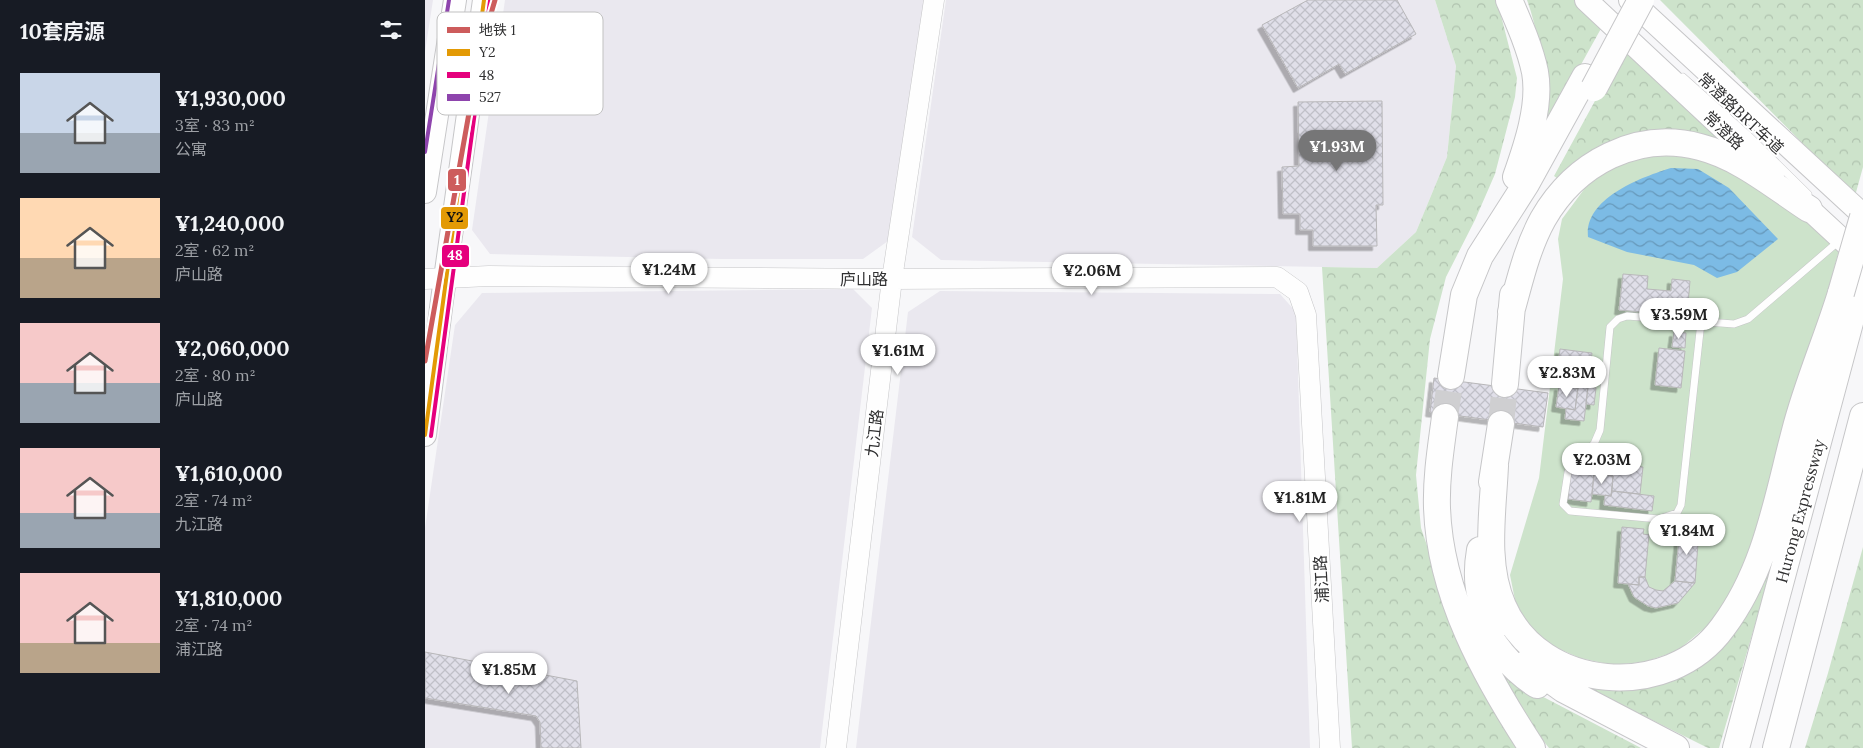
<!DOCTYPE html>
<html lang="zh">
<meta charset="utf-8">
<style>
:root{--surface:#171b24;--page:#242831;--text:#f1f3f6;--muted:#9ea1a6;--accent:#767677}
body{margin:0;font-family:Lora,"Noto Sans SC",serif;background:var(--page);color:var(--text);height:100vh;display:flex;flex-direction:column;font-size:19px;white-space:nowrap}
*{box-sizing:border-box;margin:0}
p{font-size:16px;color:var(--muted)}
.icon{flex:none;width:28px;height:28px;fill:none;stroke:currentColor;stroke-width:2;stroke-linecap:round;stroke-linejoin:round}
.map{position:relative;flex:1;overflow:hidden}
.sheet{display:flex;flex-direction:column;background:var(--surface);width:425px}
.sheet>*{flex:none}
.price{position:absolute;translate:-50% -42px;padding:0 11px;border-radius:18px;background:#fff;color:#222;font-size:16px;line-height:32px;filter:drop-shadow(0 1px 2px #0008)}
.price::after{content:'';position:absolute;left:50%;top:30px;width:15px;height:11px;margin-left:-8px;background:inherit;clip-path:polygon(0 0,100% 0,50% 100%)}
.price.on{background:var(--accent);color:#fff}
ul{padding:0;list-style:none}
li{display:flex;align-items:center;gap:15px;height:125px;padding:0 20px}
li span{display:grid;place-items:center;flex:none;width:140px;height:100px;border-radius:0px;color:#555}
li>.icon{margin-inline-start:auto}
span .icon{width:60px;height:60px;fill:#fffc;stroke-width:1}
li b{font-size:21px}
h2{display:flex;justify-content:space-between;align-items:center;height:60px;padding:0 20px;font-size:21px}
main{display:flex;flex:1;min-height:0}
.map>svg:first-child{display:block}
.built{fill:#eae8ef}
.forest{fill:url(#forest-crowns)}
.green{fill:#cde3cb}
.water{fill:url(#water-waves)}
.building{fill:url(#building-cross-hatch);stroke:#b8b7b9;filter:url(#shadow)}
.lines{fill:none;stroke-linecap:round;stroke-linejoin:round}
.highway-tunnel{stroke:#cfcfd1;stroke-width:26;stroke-dasharray:26 13;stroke-linecap:butt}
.lane-casing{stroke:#c6c6c8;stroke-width:8}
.secondary-casing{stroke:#c6c6c8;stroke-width:21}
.primary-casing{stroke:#c6c6c8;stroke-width:24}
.highway-casing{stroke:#c6c6c8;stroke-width:28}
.lane{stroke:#fefefe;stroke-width:7}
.secondary{stroke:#fefefe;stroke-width:20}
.primary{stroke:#fefefe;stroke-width:22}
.highway{stroke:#fefefe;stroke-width:26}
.highway-bridge-casing{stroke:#c6c6c8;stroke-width:28;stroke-linecap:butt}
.highway-bridge{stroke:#fefefe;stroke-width:26}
.bus-1-casing{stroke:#fff;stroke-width:8}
.bus-2-casing{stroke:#fff;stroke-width:8}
.bus-3-casing{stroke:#fff;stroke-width:8}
.bus-1{stroke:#e39a05;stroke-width:4}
.bus-2{stroke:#e5007d;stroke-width:4}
.bus-3{stroke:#8e44ad;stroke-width:4}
.metro-1-casing{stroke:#fff;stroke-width:9}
.metro-1{stroke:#cd5c5c;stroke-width:5}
.labels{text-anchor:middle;stroke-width:4;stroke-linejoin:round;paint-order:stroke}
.street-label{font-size:16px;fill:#303031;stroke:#fff}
.key{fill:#fff;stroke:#c1c1c1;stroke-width:1}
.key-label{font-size:14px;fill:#303031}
.line-badge{stroke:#fff;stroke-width:2}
.badge-label{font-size:14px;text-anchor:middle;font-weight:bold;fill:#fff}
.pale-badge-label{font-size:14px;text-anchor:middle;font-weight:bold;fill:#111}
</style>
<main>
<section class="sheet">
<h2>10套房源<svg class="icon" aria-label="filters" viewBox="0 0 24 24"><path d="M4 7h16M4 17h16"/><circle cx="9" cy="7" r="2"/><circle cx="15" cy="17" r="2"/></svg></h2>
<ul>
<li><span style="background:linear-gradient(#c9d6e8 60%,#9aa5b1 0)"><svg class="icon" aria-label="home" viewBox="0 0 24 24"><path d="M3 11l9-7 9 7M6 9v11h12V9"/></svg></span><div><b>¥1,930,000</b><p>3室 · 83 m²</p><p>公寓</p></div></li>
<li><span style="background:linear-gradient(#ffd9b3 60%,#b9a48a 0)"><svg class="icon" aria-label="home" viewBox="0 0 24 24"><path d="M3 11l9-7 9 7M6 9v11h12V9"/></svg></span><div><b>¥1,240,000</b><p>2室 · 62 m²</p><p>庐山路</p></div></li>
<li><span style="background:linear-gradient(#f6c9c9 60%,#9aa5b1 0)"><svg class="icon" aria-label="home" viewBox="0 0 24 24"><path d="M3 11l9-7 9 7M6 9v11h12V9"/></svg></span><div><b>¥2,060,000</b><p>2室 · 80 m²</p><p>庐山路</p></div></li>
<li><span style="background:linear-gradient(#f6c9c9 65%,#9aa5b1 0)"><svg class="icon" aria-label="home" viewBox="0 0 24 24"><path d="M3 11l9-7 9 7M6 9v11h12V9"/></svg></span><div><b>¥1,610,000</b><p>2室 · 74 m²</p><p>九江路</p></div></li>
<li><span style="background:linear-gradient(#f6c9c9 70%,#b9a48a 0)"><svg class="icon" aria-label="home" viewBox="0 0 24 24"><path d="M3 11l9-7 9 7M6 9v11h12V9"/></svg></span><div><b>¥1,810,000</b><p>2室 · 74 m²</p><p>浦江路</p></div></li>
</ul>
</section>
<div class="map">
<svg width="1438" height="748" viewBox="0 0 1438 748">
<defs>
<pattern id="forest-crowns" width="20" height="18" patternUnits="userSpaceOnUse" patternTransform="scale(1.25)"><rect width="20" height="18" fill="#cde3cb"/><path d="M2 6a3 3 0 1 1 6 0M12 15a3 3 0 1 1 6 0" fill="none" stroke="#b0c3af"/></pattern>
<pattern id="water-waves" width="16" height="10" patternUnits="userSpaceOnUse" patternTransform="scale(1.25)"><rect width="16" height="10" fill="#7cbbe5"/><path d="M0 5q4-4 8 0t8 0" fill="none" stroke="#6698ba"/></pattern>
<pattern id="building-cross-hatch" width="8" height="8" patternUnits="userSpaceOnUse" patternTransform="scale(1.25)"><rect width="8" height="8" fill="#e0dfe9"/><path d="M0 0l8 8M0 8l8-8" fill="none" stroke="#c0c0c8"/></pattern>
<filter id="shadow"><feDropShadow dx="-4.5" dy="4.5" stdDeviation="0" flood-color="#0004"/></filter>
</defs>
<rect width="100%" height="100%" fill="#f7f7f9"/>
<!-- built -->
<path class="built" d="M0,0H8L0,52Z
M80,0H499L483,125L463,241L438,259H297L65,254L47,230Z
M521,0H1010L1031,66L1022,157L991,232L952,268L516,260L487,237Z
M428,289L447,308L395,748H0V528L30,325L57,293Z
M515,291L855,294L871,312L885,748H431L483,312Z"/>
<!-- forest -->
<path class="forest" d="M1010,0H1072L1092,78L1090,97L1070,174L1050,220L1021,277L1005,339L991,475L996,528L1034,639L1095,748H927L897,267L952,268L991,232L1022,157L1031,66Z
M1102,0H1153L1178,25L1114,140C1116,88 1120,50 1102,0Z
M1235,0H1438V167L1430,196Z
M1201,44L1313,149L1136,181L1129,176Z
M1369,491L1294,748H1283L1149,681L1249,672Z
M1438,547V748H1380L1403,673Z
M1062,646L1105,690L1216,748H1124L1094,710Z"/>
<!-- green -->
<path class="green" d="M1240,146L1329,179L1415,247L1341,511L1304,601L1282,626L1252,651L1219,662L1187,665L1155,658L1125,645L1102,624L1090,600L1085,575L1114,478L1138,279L1133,239L1137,219L1166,180L1180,166Z"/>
<!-- water -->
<path class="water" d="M1246,168L1273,169L1304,188L1353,239L1312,272L1292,278L1269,265L1202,252L1163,237C1159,198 1217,177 1246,168Z"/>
<!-- building -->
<path class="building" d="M883,0H972L991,34L920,74L914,64L873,88L837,25Z
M957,101L958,205H951L952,246H888V230H875V214H858L857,167L874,166L873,102Z
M1198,274L1223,276L1222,289L1246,291L1247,279L1265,281L1262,316L1194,310Z
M1249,332L1261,333L1260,348L1247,347Z
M1234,348L1260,351L1256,388L1230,385Z
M1135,349L1167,353L1159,421L1140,419L1141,408L1150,410L1153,388L1143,387L1144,381L1132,380Z
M1009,378L1123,393L1118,427L1005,412Z
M1134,386L1153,388L1150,410L1131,407Z
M1163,387L1171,388L1169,405L1161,404Z
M1159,460L1218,467L1215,494L1187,491L1188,476L1169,474L1166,502L1143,499L1146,470L1157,471Z
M1169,474L1188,476L1186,496L1167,494Z
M1187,491L1229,496L1227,511L1179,505L1180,495L1186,496Z
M1197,527L1219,529L1218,534L1224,535L1220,577H1214V585L1193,583Z
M1255,529L1274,531L1270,583L1250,581Z
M1214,577H1220L1224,587L1231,590L1238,591L1250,581L1270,583L1253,603L1231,608L1223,606L1209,597L1203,584L1214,585Z
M0,652L152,681L156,748H116L115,722L111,716L0,698Z"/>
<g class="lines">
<!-- highway-tunnel -->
<path class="highway-tunnel" d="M1020,417L1026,376
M1076,424L1080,384"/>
<!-- lane casing -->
<g class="lane-casing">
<path id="lane" d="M1258,77L1323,135L1383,194
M1276,322L1256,505L1252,513L1234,519L1145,511L1138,504L1143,472L1152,458L1169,444L1175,430L1185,327L1193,319L1202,316L1309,324L1323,319L1414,241"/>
</g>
<!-- secondary casing -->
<g class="secondary-casing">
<path id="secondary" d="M0,279L64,276L467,279L852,277L873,292L881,315L905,748
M411,748L467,279L509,0"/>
</g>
<!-- primary casing -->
<g class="primary-casing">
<path id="primary" d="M1161,0L1348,175
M1205,0L1438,215
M0,192L30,0
M1371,197L1438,259
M0,435L17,300L59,0"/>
</g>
<!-- highway casing -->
<g class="highway-casing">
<path id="highway" d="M1084,0C1094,23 1105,48 1110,72C1116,105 1102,146 1091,177
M1086,312C1095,280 1102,248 1118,219C1150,163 1212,130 1275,147C1315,157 1350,187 1384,209
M1026,376L1039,295L1055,256L1101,184L1160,77
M1080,384L1088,295
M1020,417C1016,447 1011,477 1012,508C1015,595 1060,676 1107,748
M1070,466C1068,511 1059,564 1078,606C1115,692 1244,702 1298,627C1341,570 1352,499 1370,431C1382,384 1402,339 1416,293
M1067,482L1076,424
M1055,550C1050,579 1053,602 1070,626
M1051,616C1067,643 1085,668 1112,685
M1102,663L1138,689L1251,748
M1311,748L1438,274
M1351,748L1438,416"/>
</g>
<!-- lane -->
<use href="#lane" class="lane"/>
<!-- secondary -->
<use href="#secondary" class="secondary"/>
<!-- primary -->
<use href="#primary" class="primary"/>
<!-- highway -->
<use href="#highway" class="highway"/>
<!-- highway-bridge casing -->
<g class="highway-bridge-casing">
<path id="highway-bridge" d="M1169,88L1216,0
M1416,293L1438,217"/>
</g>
<!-- highway-bridge -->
<use href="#highway-bridge" class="highway-bridge"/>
<!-- bus-1 casing -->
<g class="bus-1-casing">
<path id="bus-1" d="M0,435L59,0"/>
</g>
<!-- bus-2 casing -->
<g class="bus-2-casing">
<path id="bus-2" d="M6,436L65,1"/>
</g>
<!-- bus-3 casing -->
<g class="bus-3-casing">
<path id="bus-3" d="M0,152L24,0"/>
</g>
<!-- bus-1 -->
<use href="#bus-1" class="bus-1"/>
<!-- bus-2 -->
<use href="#bus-2" class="bus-2"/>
<!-- bus-3 -->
<use href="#bus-3" class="bus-3"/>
<!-- metro-1 casing -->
<g class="metro-1-casing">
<path id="metro-1" d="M0,361L55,51L70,0"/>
</g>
<!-- metro-1 -->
<use href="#metro-1" class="metro-1"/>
</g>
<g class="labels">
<!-- street labels -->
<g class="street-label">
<text transform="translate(1316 113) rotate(43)" y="6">常澄路BRT车道</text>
<text transform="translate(1299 130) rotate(43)" y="6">常澄路</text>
<text x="439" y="285">庐山路</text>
<text transform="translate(449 433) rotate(-83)" y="6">九江路</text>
<text transform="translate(1375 511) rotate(-75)" y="6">Hurong Expressway</text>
<text transform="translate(896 579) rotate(-93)" y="6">浦江路</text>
</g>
</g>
<!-- legend -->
<rect x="12" y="12" width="166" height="103" rx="8" class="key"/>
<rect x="22" y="27" width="23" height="6" fill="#cd5c5c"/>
<rect x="22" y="49" width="23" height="7" fill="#e39a05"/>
<rect x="22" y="72" width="23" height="6" fill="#e5007d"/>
<rect x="22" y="94" width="23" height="7" fill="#8e44ad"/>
<g class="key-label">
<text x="54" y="35">地铁 1</text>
<text x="54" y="57">Y2</text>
<text x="54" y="80">48</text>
<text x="54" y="102">527</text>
</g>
<g class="line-badge">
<rect x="22" y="168" width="20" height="24" rx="5" fill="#cd5c5c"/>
<rect x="15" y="206" width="29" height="24" rx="5" fill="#e39a05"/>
<rect x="16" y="244" width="29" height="24" rx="5" fill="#e5007d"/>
</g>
<g class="badge-label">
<text x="32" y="185">1</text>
<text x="30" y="260">48</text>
</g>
<g class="pale-badge-label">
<text x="30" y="222">Y2</text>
</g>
</svg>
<b class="price on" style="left:912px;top:172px">¥1.93M</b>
<b class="price" style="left:244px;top:295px">¥1.24M</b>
<b class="price" style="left:667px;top:296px">¥2.06M</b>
<b class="price" style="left:1254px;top:340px">¥3.59M</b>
<b class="price" style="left:473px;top:376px">¥1.61M</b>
<b class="price" style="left:1142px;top:398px">¥2.83M</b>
<b class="price" style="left:1177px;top:485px">¥2.03M</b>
<b class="price" style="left:875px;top:523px">¥1.81M</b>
<b class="price" style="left:1262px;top:556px">¥1.84M</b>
<b class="price" style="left:84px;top:695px">¥1.85M</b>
</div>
</main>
